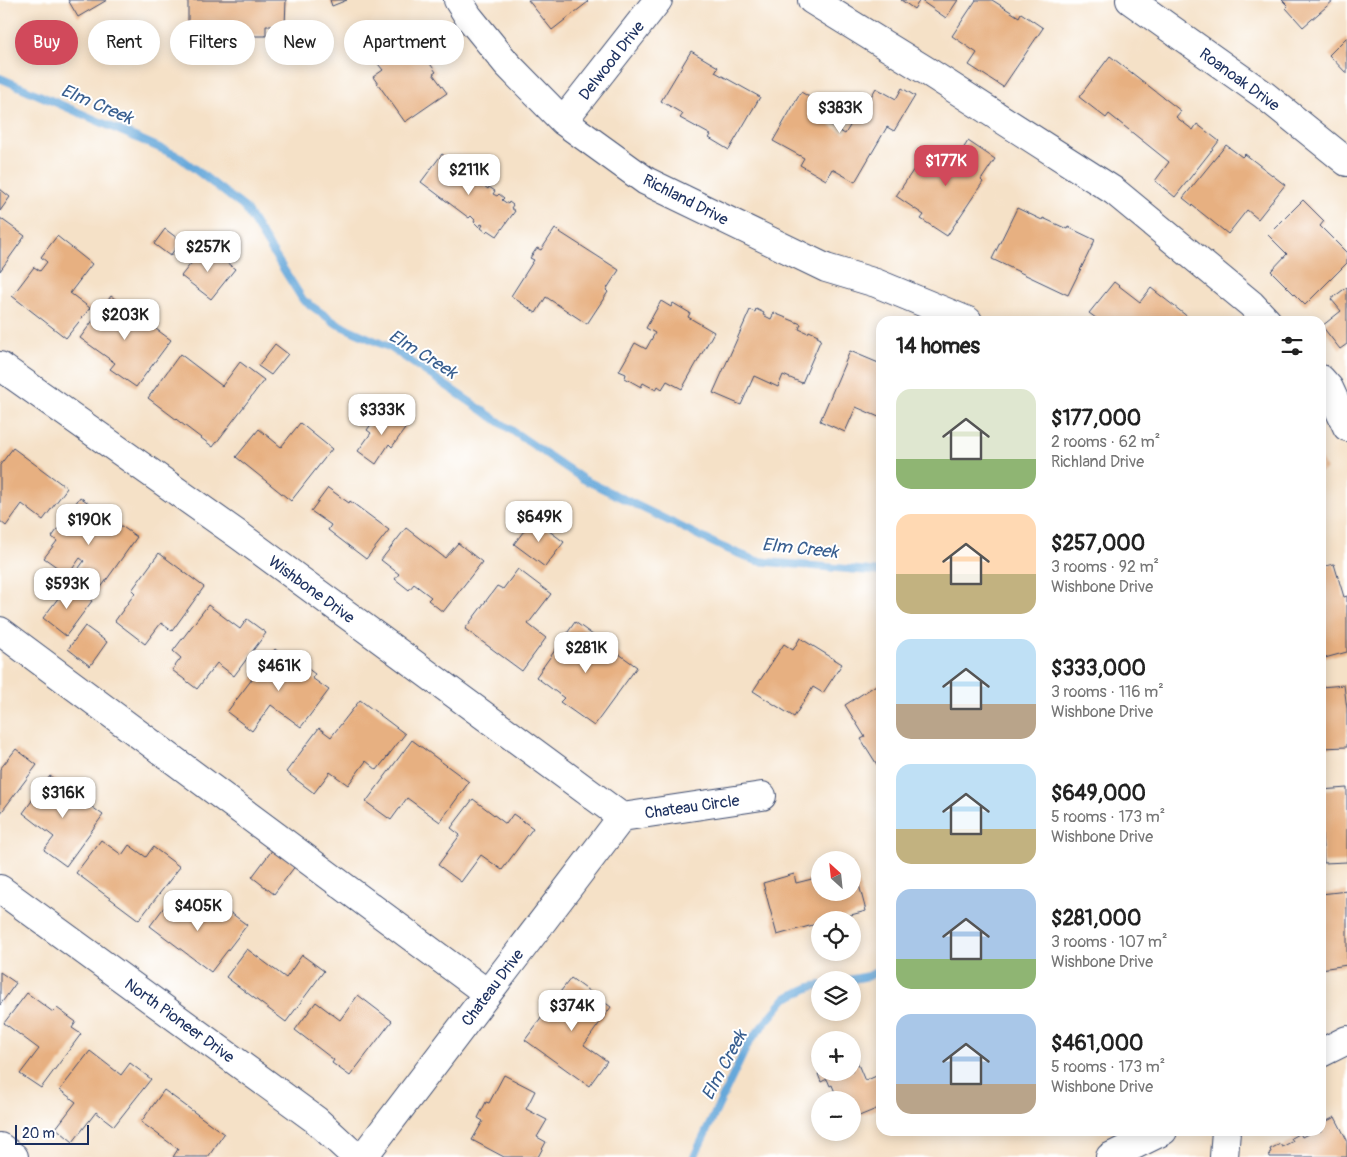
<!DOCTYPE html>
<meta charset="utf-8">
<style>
:root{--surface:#fff;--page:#f2f2f2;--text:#222;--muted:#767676;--accent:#d1495b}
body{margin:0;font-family:Pangolin,sans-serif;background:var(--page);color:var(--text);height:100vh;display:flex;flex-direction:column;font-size:19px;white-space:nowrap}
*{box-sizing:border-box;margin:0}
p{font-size:16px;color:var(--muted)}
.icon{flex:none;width:28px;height:28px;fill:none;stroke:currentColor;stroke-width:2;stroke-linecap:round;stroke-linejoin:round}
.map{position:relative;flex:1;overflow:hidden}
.panel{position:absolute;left:876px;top:316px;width:450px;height:820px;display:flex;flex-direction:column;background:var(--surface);border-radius:15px;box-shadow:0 2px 12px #0003}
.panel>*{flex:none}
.hud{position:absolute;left:15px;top:20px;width:475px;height:45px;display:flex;gap:10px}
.needle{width:32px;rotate:333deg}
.controls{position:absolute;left:811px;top:851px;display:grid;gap:10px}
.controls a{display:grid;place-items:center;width:50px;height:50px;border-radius:50%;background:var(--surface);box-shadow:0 2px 12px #0003;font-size:25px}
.scale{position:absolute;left:15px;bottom:12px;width:74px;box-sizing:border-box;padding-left:5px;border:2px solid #1b2f5e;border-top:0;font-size:14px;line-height:18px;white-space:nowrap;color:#1b2f5e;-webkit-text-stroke:4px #fff;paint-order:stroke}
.price{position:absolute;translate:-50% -42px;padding:0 11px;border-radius:10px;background:#fff;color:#222;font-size:16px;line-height:32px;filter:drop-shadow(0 1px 2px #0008)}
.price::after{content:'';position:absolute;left:50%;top:30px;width:15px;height:11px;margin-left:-8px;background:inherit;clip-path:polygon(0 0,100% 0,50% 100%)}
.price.current{background:var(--accent);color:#fff}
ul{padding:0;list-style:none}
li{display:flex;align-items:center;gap:15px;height:125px;padding:0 20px}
li span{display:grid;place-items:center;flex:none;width:140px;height:100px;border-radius:15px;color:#555}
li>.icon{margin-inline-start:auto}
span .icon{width:60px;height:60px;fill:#fffc;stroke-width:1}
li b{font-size:21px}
h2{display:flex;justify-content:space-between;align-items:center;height:60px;padding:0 20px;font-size:21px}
.tag{padding:0 18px;border-radius:22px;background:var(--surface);box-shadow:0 2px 12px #0003;font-size:18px;line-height:45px}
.tag.current{background:var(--accent);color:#fff}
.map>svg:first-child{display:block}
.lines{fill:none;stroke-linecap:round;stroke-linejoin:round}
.stream{stroke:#66a8da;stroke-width:8}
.building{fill:#e7b081}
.minor-casing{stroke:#3c4a6e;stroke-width:30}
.minor{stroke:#fff;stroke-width:28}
.labels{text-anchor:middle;stroke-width:4;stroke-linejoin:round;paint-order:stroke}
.street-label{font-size:16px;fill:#1b2f5e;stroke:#fff}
.water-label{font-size:18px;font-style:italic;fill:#395f90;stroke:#fff}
</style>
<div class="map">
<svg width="1347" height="1157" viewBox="0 0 1347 1157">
<rect width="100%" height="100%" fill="#fff"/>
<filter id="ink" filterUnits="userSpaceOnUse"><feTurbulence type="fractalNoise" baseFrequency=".02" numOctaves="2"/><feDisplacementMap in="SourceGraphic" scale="10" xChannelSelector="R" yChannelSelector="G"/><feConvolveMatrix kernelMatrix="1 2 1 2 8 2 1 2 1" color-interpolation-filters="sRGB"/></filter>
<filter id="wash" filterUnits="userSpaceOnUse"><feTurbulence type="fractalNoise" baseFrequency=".0096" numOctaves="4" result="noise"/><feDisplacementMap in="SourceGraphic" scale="20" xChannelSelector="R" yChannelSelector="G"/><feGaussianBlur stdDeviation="1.12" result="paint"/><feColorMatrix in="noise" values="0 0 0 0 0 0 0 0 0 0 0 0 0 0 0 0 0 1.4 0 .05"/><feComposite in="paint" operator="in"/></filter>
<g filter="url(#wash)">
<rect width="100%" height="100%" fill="#f5e1c7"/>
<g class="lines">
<!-- stream -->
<path class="stream" d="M0,78L178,156L245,208L303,300L337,324L391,348L583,479L722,547L757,561L881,572
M848,980L869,976L881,969
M694,1157L749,1042L786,998L811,987L820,985"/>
</g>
<g id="blocks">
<!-- building -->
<path class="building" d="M68,0H107L78,17Z
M188,0H286L285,26H266V36H237L238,28H215L216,24H188Z
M330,0H347L332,6Z
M528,0H586L588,2L552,30Z
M901,0H920L914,9Z
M920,0H958L946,18Z
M976,0H992L1019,17L1021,13L1043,28L1003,87L969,65L977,53L952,36Z
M1282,0H1334L1303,27L1286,8L1288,6Z
M406,36L415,49L418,47L436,72L433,74L447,93L405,122L373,77L383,70L374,59Z
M1347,37V74L1329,55Z
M691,51L718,67L715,72L760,97L729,150L709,138L711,135L680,118L683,114L661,101Z
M1110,56L1181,111L1176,117L1193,130L1197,124L1219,141L1175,197L1155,181L1169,162L1109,114L1106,118L1079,97Z
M876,88L896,99L902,88L915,96L894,131L887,127L855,182L832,169L826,180L800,165L804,158L773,141L801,92L826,107L819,119L845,134L862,106L865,107Z
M968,141L995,159L981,180L983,182L947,236L921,219L924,215L896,196L918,163L933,172L944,155L955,162Z
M1226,145L1242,157L1245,154L1285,185L1258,219L1247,210L1228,234L1183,198Z
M442,154L488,189L489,187L495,191L493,194L497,196L499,194L504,198L502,200L508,204L509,202L513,205L511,208L515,211L497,236L488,230L486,232L481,228L483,225L481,224L479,227L474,222L475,220L471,216L469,218L421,182Z
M0,189L10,197L0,211Z
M1303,200L1324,221L1320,226L1347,253V263L1305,305L1271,271L1287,254L1268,235Z
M1017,208L1042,220L1043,218L1067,229L1068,227L1095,240L1068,295L992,259Z
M0,218L25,236L0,271Z
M165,229L181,241L170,256L154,244Z
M555,229L619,270L606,290L608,292L587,324L546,297L536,313L511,296L534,260L530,258L537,248L541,250Z
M57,236L92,264L70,293L90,308L66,338L12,296L34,267L40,271L47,262L41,257Z
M205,246L235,269L211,299L181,276Z
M1114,282L1140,302L1151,288L1193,321H1100L1089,313Z
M1347,287V344L1340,349L1322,326L1341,311L1331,299Z
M111,296L171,340L136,387L110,369L115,363L80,338Z
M661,301L671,307L673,303L690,313L688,317L714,332L682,389L667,381L662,389L658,386L656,390L643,383L641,387L625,378L626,374L619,371L635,343L646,349L655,333L646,328Z
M756,309L764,313L763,315L771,319L774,313L801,324L799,329L808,333L809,331L818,335L817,337L821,339L802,383L783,375L778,387L754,376L741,405L713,393L750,310L755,312Z
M275,344L288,354L271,375L258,366Z
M850,351L881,364V418L856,407L845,432L820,421Z
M180,354L222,386L240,362L264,380L213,447L148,398Z
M382,409L407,426L392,447L389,444L376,464L358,451L371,433L367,430Z
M300,423L332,449L291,501L236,457L259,429L281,447Z
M13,448L67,488L43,520L22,504L6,526L0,521V465Z
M1321,459L1326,469L1321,472Z
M328,488L349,503L350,501L389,530L366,559L328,530L331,525L311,511Z
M80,497L137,537L95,596L71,579L84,561L80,558L68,575L44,558L57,541L52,537Z
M533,519L564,542L545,567L514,544Z
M406,528L445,558L458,543L482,562L443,612L428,600L431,597L414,584L409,590L395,579L399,574L381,560Z
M159,553L204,587L172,631L161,623L145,644L115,621L135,593L132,590Z
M1334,564L1344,597L1347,596V652L1321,659V567Z
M518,569L551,594L528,624L546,638L522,671L465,629L497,586L503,589Z
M69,584L92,601L66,636L43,618Z
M208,605L240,629L247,619L266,633L234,676L217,663L197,689L172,670L181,658L173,651Z
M575,622L637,667L594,726L560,702L564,698L536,677Z
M85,626L107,642L90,666L68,649Z
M800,638L842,664L823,693L813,687L794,717L753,691L784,644L793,650Z
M275,649L286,658L288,654L315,674L312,678L329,690L301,727L271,705L252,731L227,712Z
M881,682V771L861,739L865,737L845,705Z
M1344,685L1347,709V747L1321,748V687Z
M360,700L405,734L377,770L366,761L348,785L330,772L314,793L286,772L319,728L331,737Z
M412,740L469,782L440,822L407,798L391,820L366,802Z
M16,749L37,765L0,814V769Z
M50,776L103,815L66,866L44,850L54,837L23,813Z
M1347,788V862L1324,863L1321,822V790Z
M473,799L506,824L513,814L533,828L502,870L481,855L461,882L438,865L460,835L451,828Z
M101,840L122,855L129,845L146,857L153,847L180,867L139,920L76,873Z
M273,849L296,865L274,894L252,877Z
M853,862L866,911L832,920H820V923L777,935L763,883L794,874L796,883L820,877V892H852Z
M1347,891V965L1321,969V894Z
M174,894L212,922L223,907L247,925L211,972L150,926Z
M247,949L286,978L302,955L324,971L286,1022L226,977Z
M0,972L16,983L0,1005Z
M571,978L611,1007L584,1045L607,1061L589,1086L525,1040L545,1013L551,1017L557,1009L550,1005Z
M27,993L53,1012L57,1008L76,1022L72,1028L81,1034L41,1088L20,1074L39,1049L4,1023Z
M358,995L392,1021L350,1076L332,1063L334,1060L295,1030L316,1002L340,1020Z
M90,1051L121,1075L130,1063L151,1079L114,1126L96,1112L73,1142L56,1128L76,1102L60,1090Z
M853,1052L865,1081L881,1074V1107L852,1119V1100H838L832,1085L830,1086L827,1079L821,1082L818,1074L820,1073L813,1056L820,1053V1072H852Z
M504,1075L535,1091L526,1109L547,1120L537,1137L546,1142L538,1157H504L472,1140L483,1121L478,1118L486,1102L489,1103Z
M164,1090L224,1134L208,1157H173L178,1149L141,1122Z
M1335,1117L1347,1140V1157H1270L1269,1153L1271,1152L1270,1149L1280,1144L1282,1147L1293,1141L1291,1138L1300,1133L1302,1137L1314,1131H1321V1127L1324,1126L1323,1123Z"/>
</g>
</g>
<g filter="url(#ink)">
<use href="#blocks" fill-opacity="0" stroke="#3c4a6e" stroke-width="1"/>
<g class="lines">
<!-- minor casing -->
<g class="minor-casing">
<path id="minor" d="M458,0L468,16L507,64L563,121L646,181L826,268L876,283L968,321
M812,0L930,73L1114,191L1251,304L1267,321
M1130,0L1264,95L1347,162
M563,121L658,0
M0,366L240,536L622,817
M1321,379L1329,388L1347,427
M0,631L487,993
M622,817L762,796
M0,889L316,1120L356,1157
M1321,1053L1347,1040
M0,1147L14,1157
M363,1157L622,817
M1110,1157L1163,1131
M1224,1157L1226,1131"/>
</g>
<!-- minor -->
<use href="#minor" class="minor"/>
</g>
</g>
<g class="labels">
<!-- street labels -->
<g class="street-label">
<text transform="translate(611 60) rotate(-52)" y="6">Delwood Drive</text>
<text transform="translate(1240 79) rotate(36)" y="6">Roanoak Drive</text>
<text transform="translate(686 199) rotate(27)" y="6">Richland Drive</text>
<text transform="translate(312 589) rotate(36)" y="6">Wishbone Drive</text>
<text transform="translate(692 806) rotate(-8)" y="6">Chateau Circle</text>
<text transform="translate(492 987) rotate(-53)" y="6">Chateau Drive</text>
<text transform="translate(180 1020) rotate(36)" y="6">North Pioneer Drive</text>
</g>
<!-- water labels -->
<g class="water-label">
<text transform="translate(97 104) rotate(23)" y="6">Elm Creek</text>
<text transform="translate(423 354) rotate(32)" y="6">Elm Creek</text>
<text transform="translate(800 548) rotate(6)" y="6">Elm Creek</text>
<text transform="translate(724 1065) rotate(-62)" y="6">Elm Creek</text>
</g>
</g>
</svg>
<div class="controls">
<a><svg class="needle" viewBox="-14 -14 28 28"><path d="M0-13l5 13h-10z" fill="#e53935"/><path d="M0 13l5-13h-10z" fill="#767676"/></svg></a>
<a><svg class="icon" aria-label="locate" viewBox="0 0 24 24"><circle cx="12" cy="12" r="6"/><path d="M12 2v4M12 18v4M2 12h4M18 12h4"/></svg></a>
<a><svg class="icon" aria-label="layers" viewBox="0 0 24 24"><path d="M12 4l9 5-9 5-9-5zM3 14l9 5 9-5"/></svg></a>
<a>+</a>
<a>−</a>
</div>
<div class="scale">20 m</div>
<b class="price" style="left:840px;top:134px">$383K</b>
<b class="price current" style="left:946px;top:187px">$177K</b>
<b class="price" style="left:469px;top:196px">$211K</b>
<b class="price" style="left:208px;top:273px">$257K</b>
<b class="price" style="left:125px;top:341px">$203K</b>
<b class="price" style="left:382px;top:436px">$333K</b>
<b class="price" style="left:539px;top:543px">$649K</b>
<b class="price" style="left:89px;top:546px">$190K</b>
<b class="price" style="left:67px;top:610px">$593K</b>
<b class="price" style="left:586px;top:674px">$281K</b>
<b class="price" style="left:279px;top:692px">$461K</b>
<b class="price" style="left:63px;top:819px">$316K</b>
<b class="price" style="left:198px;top:932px">$405K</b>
<b class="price" style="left:572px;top:1032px">$374K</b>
<div class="hud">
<a class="tag current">Buy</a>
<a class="tag">Rent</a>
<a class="tag">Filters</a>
<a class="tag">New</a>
<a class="tag">Apartment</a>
</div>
<section class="panel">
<h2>14 homes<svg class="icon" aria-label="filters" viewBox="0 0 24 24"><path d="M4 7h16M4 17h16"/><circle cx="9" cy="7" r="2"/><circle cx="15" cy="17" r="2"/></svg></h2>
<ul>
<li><span style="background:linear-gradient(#dfe7d0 70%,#8fb573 0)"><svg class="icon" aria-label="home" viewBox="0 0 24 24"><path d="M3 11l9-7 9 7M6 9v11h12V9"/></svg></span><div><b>$177,000</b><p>2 rooms · 62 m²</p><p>Richland Drive</p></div></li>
<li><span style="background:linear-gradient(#ffd9b3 60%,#c2b280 0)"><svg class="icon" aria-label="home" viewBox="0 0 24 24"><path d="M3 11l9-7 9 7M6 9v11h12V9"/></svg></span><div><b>$257,000</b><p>3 rooms · 92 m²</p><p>Wishbone Drive</p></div></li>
<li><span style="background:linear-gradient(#bfe0f5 65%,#b9a48a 0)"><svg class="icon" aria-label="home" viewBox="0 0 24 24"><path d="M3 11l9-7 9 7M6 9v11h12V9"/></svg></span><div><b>$333,000</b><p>3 rooms · 116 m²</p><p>Wishbone Drive</p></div></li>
<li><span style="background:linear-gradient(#bfe0f5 65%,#c2b280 0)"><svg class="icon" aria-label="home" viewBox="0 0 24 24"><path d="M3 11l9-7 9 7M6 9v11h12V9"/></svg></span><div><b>$649,000</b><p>5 rooms · 173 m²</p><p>Wishbone Drive</p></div></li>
<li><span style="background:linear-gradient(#a9c7e8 70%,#8fb573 0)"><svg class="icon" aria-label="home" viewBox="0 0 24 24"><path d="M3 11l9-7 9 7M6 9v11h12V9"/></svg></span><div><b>$281,000</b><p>3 rooms · 107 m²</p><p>Wishbone Drive</p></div></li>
<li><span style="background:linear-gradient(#a9c7e8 70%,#b9a48a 0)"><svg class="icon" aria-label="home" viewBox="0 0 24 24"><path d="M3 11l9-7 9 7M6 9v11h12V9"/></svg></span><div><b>$461,000</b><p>5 rooms · 173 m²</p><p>Wishbone Drive</p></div></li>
</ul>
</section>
</div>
